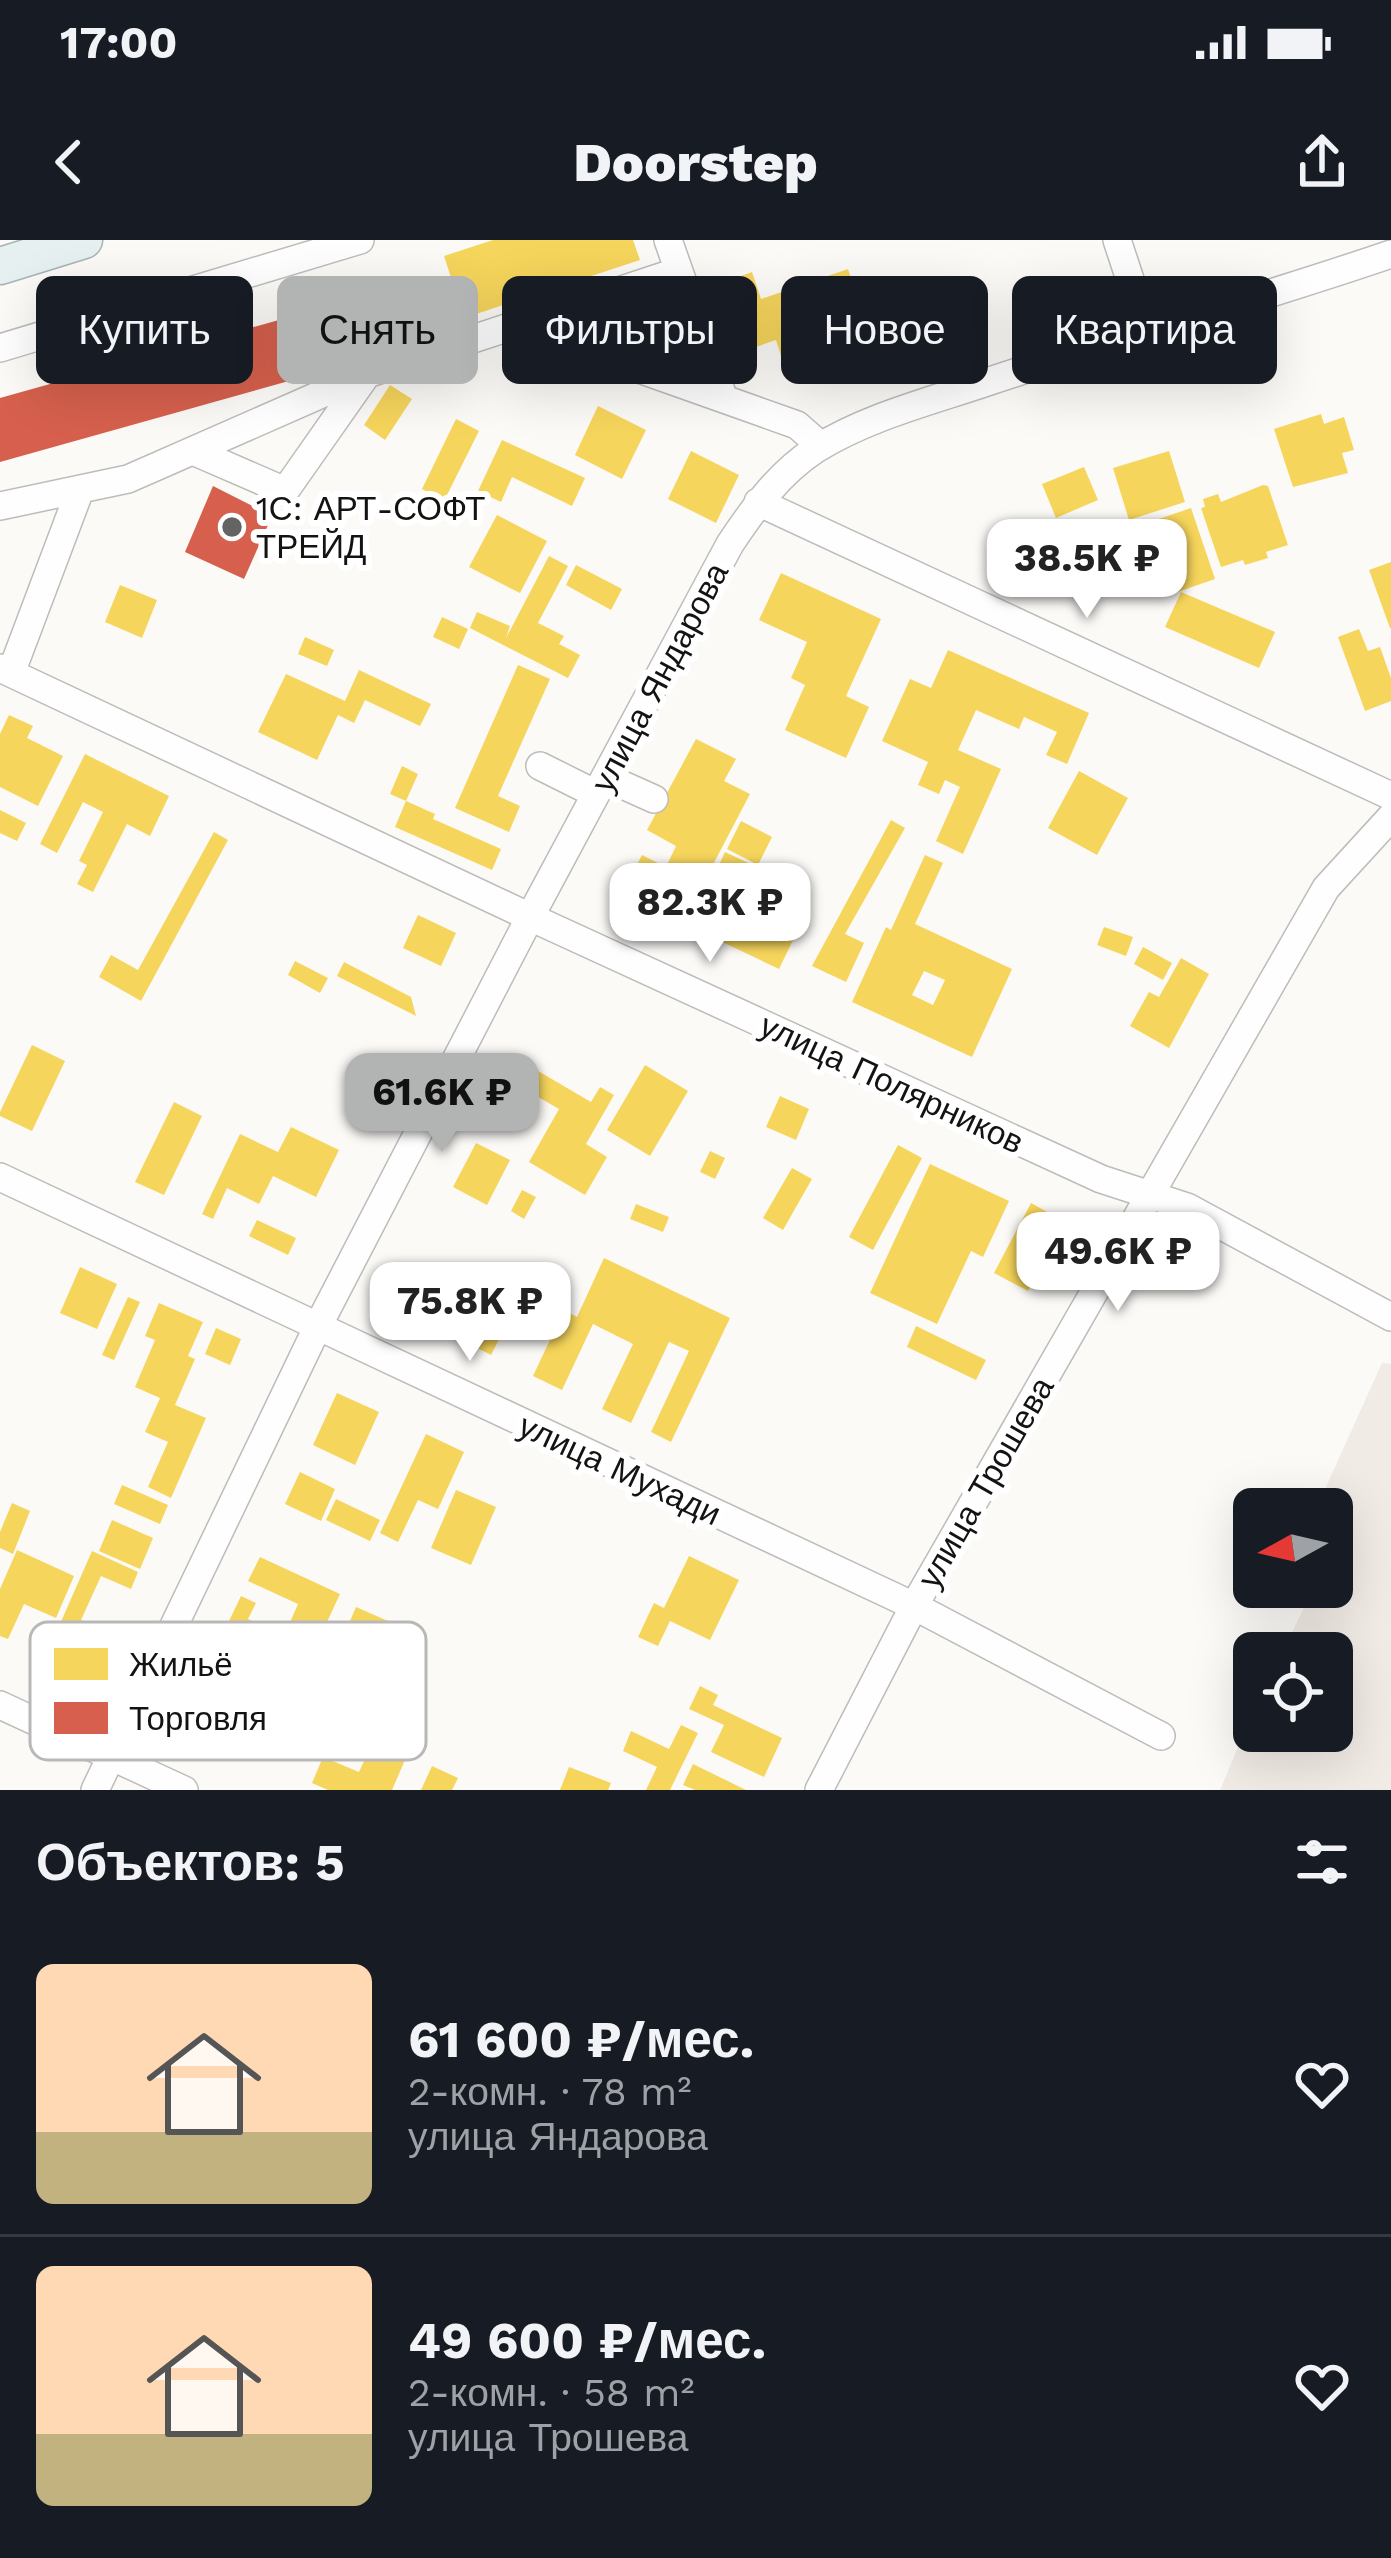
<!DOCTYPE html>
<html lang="ru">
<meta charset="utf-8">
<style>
:root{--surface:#171b24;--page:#20242c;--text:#f1f3f6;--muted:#9ea1a6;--line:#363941;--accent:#b2b3b3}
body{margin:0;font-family:"Work Sans",sans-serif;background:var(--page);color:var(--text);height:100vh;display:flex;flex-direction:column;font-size:45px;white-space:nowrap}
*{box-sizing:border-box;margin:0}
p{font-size:39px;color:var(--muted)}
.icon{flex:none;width:66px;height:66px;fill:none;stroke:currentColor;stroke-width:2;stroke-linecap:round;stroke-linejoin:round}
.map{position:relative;height:1550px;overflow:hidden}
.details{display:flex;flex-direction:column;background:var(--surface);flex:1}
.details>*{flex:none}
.guide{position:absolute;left:36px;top:36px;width:1320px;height:108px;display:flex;gap:24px}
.needle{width:78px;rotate:262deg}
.tools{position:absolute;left:1233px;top:1248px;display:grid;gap:24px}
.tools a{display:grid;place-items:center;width:120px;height:120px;border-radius:18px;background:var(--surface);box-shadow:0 12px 48px #0002;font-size:60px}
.price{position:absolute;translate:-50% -102px;padding:0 27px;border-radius:24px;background:#fff;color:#222;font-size:39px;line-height:78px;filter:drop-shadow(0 3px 6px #0008)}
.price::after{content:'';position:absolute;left:50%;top:72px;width:36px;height:27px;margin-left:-18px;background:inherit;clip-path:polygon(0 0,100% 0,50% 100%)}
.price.current{background:var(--accent);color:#111}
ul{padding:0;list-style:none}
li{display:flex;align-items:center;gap:36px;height:300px;padding:0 36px}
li+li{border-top:3px solid var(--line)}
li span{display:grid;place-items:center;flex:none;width:336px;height:240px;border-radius:18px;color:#555}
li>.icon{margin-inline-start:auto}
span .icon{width:144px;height:144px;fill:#fffc;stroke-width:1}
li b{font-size:51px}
h2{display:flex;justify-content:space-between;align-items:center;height:144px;padding:0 36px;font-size:51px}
.pill{padding:0 42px;border-radius:18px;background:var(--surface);box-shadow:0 12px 48px #0002;font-size:42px;line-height:108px}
.pill.current{background:var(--accent);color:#111}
.status{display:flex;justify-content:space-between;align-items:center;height:84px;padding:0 60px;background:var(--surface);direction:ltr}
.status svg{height:33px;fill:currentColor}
header{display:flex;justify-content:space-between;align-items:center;height:156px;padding:0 36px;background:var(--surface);font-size:54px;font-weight:800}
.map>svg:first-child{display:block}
.built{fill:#f0ebe4}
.homes{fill:#f6d55c;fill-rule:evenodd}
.shops{fill:#d6604d}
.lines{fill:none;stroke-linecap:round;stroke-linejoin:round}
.minor-casing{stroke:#bebcba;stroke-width:30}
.major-casing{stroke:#a5b5b7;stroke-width:39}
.minor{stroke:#fffefe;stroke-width:27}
.major{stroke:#e6f0f1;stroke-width:36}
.poi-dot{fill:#656462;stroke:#fff;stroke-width:4.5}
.labels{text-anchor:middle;stroke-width:12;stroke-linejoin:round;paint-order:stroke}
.poi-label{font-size:33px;fill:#141312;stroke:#fff;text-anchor:start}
.street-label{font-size:33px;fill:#141312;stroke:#fff}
.key{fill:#fff;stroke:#b8b8b8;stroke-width:3}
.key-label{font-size:33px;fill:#141312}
</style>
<div class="status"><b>17:00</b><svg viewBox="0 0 49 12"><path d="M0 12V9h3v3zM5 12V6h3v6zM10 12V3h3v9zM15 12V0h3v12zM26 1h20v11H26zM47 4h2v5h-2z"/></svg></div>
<header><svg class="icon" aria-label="back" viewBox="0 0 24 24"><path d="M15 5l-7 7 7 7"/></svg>Doorstep<svg class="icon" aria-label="share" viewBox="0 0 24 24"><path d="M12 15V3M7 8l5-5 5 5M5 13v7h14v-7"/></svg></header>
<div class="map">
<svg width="1391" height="1550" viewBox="0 0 1391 1550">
<rect width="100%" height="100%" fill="#fcfaf7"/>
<!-- built -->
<path class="built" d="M1382,1123L1391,1124V1550H1220L1254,1469V1491H1332V1413H1282L1314,1347H1332V1312L1344,1288L1332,1282V1269H1316Z"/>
<!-- homes -->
<path class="homes" d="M493,0H633L640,20L464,78L444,16Z
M848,29L876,111L857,118L836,59L794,74L814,132L789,141L776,100L750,109L727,41L752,32L761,59Z
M390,145L412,159L385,200L364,185Z
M598,166L646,190L622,239L575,215Z
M1321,174L1324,184L1344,177L1354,210L1342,213L1348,233L1293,247L1274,189Z
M456,179L479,191L444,261L422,249Z
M502,200L585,238L572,266L512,237L501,262L478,251Z
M691,211L739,235L716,283L668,259Z
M1169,211L1185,262L1129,280L1113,228Z
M1084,227L1098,260L1056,278L1042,244Z
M1263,245L1268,246L1288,305L1266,312L1268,318L1245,325L1243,320L1221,327L1201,268L1205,267L1203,259L1218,254L1221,262Z
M1191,268L1215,339L1166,356L1158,352L1155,344L1159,336L1155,324L1146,320L1147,306L1119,315L1112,295Z
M497,275L547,301L520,353L469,327Z
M549,316L568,326L538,383L564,396L559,404L580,415L568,438L470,388L477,372L510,386L506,398Z
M1391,322V388H1390L1369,330Z
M576,325L622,349L611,370L566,345Z
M781,333L881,379L846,456L869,467L846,518L785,490L805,445L791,438L807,402L759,380Z
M120,345L157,360L142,398L105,382Z
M1181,352L1275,392L1259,428L1165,387Z
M442,377L468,389L459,409L433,397Z
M1359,389L1368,411L1380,407L1391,438V461L1365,471L1338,397Z
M305,397L334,410L327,426L298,414Z
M948,410L1089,473L1067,524L1046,515L1057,492L1024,477L1019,489L976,470L958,510L1001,529L963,614L936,601L960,547L945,540L939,554L918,545L928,522L882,501L910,439L931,448Z
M518,425L550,439L498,556L520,566L509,592L455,568Z
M359,430L431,464L420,486L365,460L354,483L338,475L317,520L258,492L286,434L345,461Z
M9,475L33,486L27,498L63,516L38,566L0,547V494Z
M696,499L736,519L724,541L750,554L683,682L623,653L642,615L666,627L676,606L647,590Z
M85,514L169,556L150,596L127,584L93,652L77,644L87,625L79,621L103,572L83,562L57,613L40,604Z
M402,526L418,534L406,561L390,554Z
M1079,531L1128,558L1097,615L1048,588Z
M406,561L435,574L433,579L501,609L492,630L395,587Z
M0,570L26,583L17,601L0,593Z
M891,580L905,588L845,694L864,703L846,742L812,726Z
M741,581L772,597L758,625L727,609Z
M214,592L228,600L141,761L99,737L111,715L138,730Z
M725,612L783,639L764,679L796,694L779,729L716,699L730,669L704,657Z
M925,615L943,623L915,684L1012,729L972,817L852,762L886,687L891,690ZM924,731L945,740L933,765L912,755Z
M418,675L456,693L441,726L403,708Z
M1104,687L1133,697L1126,716L1097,705Z
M1143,707L1172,723L1163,740L1134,724Z
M1181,718L1209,734L1169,808L1130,786L1149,752L1159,757Z
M295,721L328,738L320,753L288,735Z
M344,722L411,757L416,776L337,736Z
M32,805L65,821L32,891L0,876V872Z
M521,821L591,862L600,847L614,855L586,904L607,917L585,955L529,922L559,869L528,851L520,864L502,854Z
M645,825L688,851L650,916L607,890Z
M780,856L809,869L796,900L766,887Z
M174,862L202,876L164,955L135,942Z
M291,887L339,910L316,957L273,936L259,964L227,948L213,979L202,974L240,894L278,912Z
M476,903L510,920L487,965L453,947Z
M898,905L922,918L873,1010L849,997Z
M710,911L725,918L715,939L700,932Z
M930,924L1009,961L983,1017L971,1011L937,1084L870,1053Z
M792,928L812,939L783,990L763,978Z
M522,950L536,957L524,979L511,971Z
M1031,963L1065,982L1028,1051L994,1033Z
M636,964L669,977L663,992L630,979Z
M257,980L296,998L288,1015L249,996Z
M604,1018L730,1078L671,1202L651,1192L689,1111L669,1102L631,1183L602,1169L633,1104L593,1084L562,1150L533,1136L564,1070L577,1077Z
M498,1025L529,1041L491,1115L460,1099Z
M80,1027L117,1044L97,1089L60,1073Z
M128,1057L140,1062L114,1120L102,1115Z
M159,1063L203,1082L188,1116L195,1119L175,1165L206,1178L171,1258L148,1247L168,1202L145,1192L160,1158L135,1147L155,1100L145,1096Z
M916,1086L986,1120L976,1140L907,1107Z
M216,1088L241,1099L230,1125L205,1114Z
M337,1153L379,1172L355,1225L313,1205Z
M426,1194L464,1212L438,1269L418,1260L398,1302L380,1293Z
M300,1232L335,1249L321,1281L285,1264Z
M122,1245L168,1265L160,1284L114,1264Z
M456,1250L496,1267L471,1325L431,1308Z
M336,1259L380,1280L370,1301L326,1280Z
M12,1263L30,1271L13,1314L0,1308V1292Z
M112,1280L153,1298L140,1329L99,1311Z
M17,1310L74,1336L56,1378L24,1364L8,1399L0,1396V1349Z
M92,1311L138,1332L131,1349L101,1336L81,1380L112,1393L92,1437L46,1416Z
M689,1316L739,1340L710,1400L670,1381L658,1406L638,1397L654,1363L664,1368Z
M260,1317L340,1354L307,1425L259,1403L237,1448L204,1433L241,1356L256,1363L248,1379L284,1396L298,1364L248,1341Z
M356,1367L418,1394L400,1437L337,1411Z
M700,1446L718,1455L713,1465L782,1498L764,1537L711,1512L724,1485L689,1469Z
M681,1485L698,1493L670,1550H646L657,1527L623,1511L631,1491L669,1509Z
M371,1506L405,1520L392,1550H328L312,1543L323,1517L359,1532Z
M693,1524L746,1550H695L683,1545Z
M432,1526L458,1538L452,1550H421Z
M569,1527L611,1543L608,1550H560Z"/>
<!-- shops -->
<path class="shops" d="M350,60L367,119L0,222V158Z
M213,246L272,276L244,339L185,312Z"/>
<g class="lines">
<!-- minor casing -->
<g class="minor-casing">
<path id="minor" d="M668,0L724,159
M1117,0L1146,88
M518,86L797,185L821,206
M0,108L360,0
M193,211L285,251L365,137
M758,262L1391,556
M0,266L128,239L367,134L679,31
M0,428L530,677L1101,939L1187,967L1391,1077
M11,433L80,250
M540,526L596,554
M605,537L654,559
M0,937L914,1366L1161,1496
M0,1465L184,1550
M95,1550L317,1088L530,677L730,304C754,268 779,233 816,209C867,177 931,161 987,142C1121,97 1257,60 1391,14
M819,1550L914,1366L1326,648L1391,577"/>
</g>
<!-- major casing -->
<g class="major-casing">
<path id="major" d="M0,26L84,0"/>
</g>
<!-- minor -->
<use href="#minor" class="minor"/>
<!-- major -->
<use href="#major" class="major"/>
</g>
<!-- markers -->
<circle class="poi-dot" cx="232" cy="287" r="12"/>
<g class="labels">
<!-- poi labels -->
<g class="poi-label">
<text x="256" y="280">1С: АРТ-СОФТ<tspan x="256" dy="38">ТРЕЙД</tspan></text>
</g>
<!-- street labels -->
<g class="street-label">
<text transform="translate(659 437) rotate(-62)" y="12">улица Яндарова</text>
<text transform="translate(892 843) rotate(25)" y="12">улица Полярников</text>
<text transform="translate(620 1229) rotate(25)" y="12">улица Мухади</text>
<text transform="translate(985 1242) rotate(-60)" y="12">улица Трошева</text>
</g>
</g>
<!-- legend -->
<rect x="30" y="1382" width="396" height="138" rx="18" class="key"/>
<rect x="54" y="1408" width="54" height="32" fill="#f6d55c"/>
<rect x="54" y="1462" width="54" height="32" fill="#d6604d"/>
<g class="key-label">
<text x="129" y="1436">Жильё</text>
<text x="129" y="1490">Торговля</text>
</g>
</svg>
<div class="tools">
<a><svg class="needle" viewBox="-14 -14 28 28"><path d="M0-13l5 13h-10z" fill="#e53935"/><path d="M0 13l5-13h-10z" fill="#9ea1a6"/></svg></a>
<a><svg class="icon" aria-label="locate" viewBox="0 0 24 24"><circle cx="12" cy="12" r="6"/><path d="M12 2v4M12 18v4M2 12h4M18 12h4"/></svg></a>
</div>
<b class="price" style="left:1087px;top:381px">38.5K ₽</b>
<b class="price" style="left:710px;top:725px">82.3K ₽</b>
<b class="price current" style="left:442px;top:915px">61.6K ₽</b>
<b class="price" style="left:1118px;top:1074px">49.6K ₽</b>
<b class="price" style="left:470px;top:1124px">75.8K ₽</b>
<div class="guide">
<a class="pill">Купить</a>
<a class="pill current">Снять</a>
<a class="pill">Фильтры</a>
<a class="pill">Новое</a>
<a class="pill">Квартира</a>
</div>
</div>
<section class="details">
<h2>Объектов: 5<svg class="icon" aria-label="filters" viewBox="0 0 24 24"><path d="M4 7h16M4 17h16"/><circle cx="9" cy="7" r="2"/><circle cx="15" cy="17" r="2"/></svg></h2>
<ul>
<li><span style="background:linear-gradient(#ffd9b3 70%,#c2b280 0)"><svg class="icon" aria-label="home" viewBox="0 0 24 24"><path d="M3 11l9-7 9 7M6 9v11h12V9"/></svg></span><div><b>61 600 ₽/мес.</b><p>2-комн. · 78 m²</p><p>улица Яндарова</p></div><svg class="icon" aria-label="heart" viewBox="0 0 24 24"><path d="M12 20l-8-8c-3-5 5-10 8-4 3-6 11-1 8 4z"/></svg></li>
<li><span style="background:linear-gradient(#ffd9b3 70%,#c2b280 0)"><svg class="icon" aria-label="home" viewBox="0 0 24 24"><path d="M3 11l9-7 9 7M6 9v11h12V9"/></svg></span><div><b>49 600 ₽/мес.</b><p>2-комн. · 58 m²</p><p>улица Трошева</p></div><svg class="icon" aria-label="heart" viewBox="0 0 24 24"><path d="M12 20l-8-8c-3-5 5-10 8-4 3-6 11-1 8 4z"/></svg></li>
</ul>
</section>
